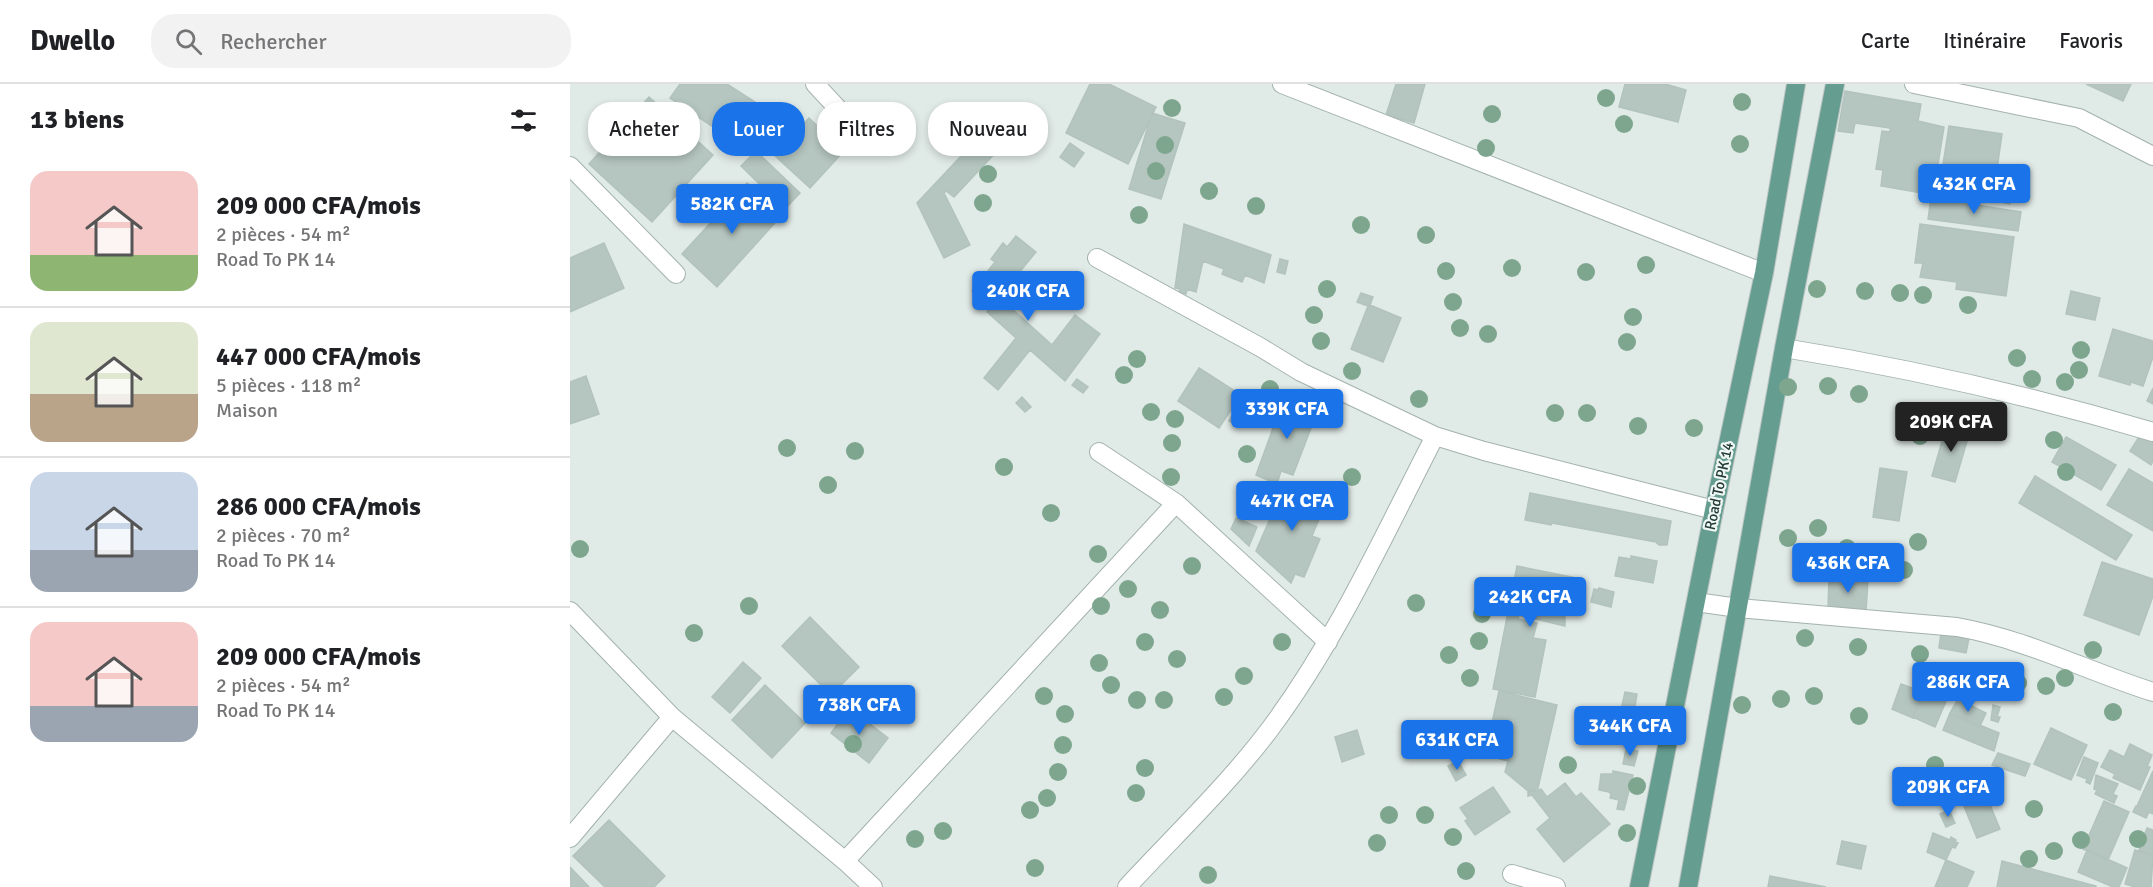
<!DOCTYPE html>
<html lang="fr">
<meta charset="utf-8">
<style>
:root{--surface:#fff;--page:#f2f2f2;--text:#202124;--muted:#757577;--line:#e0e0e0;--accent:#1a73e8}
body{margin:0;font-family:Signika,sans-serif;background:var(--page);color:var(--text);height:100vh;display:flex;flex-direction:column;font-size:22px;white-space:nowrap}
*{box-sizing:border-box;margin:0}
p{font-size:20px;color:var(--muted)}
.icon{flex:none;width:33px;height:33px;fill:none;stroke:currentColor;stroke-width:2;stroke-linecap:round;stroke-linejoin:round}
.map{position:relative;flex:1;overflow:hidden}
.details{display:flex;flex-direction:column;background:var(--surface);width:570px}
.details>*{flex:none}
.banner{position:absolute;left:18px;top:18px;width:570px;height:54px;display:flex;gap:12px}
.price{position:absolute;translate:-50% -51px;padding:0 14px;border-radius:6px;background:var(--accent);color:#fff;font-size:20px;line-height:39px;filter:drop-shadow(0 2px 3px #0008)}
.price::after{content:'';position:absolute;left:50%;top:36px;width:18px;height:14px;margin-left:-9px;background:inherit;clip-path:polygon(0 0,100% 0,50% 100%)}
.price.on{background:#222;color:#fff}
ul{padding:0;list-style:none}
li{display:flex;align-items:center;gap:18px;height:150px;padding:0 30px}
li+li{border-top:2px solid var(--line)}
li span{display:grid;place-items:center;flex:none;width:168px;height:120px;border-radius:18px;color:#555}
li>.icon{margin-inline-start:auto}
span .icon{width:72px;height:72px;fill:#fffc;stroke-width:1}
li b{font-size:26px}
h2{display:flex;justify-content:space-between;align-items:center;height:72px;padding:0 30px;font-size:26px}
.pill{padding:0 21px;border-radius:24px;background:var(--surface);box-shadow:0 3px 9px #0003;font-size:21px;line-height:54px}
.pill.on{background:var(--accent);color:#fff}
header{display:flex;align-items:center;gap:36px;box-sizing:border-box;height:84px;padding:0 30px;background:var(--surface);border-bottom:2px solid var(--line)}
header strong{font-size:28px}
nav{display:flex;gap:33px;margin-inline-start:auto;font-size:21px}
.search{width:420px;height:54px;background:var(--page);display:flex;align-items:center;gap:15px;box-sizing:border-box;padding:0 21px;border-radius:24px;color:var(--muted);font-size:22px}
main{display:flex;flex:1;min-height:0}
.map>svg:first-child{display:block}
.building{fill:#b5c5bf;stroke:#b2c3bd;stroke-width:1.5}
.lines{fill:none;stroke-linecap:round;stroke-linejoin:round}
.minor-casing{stroke:#a3b2ad;stroke-width:20}
.major-casing{stroke:#bcc4c2;stroke-width:20}
.minor{stroke:#fff;stroke-width:18}
.major{stroke:#659e91;stroke-width:18}
.tree{fill:#7ea68f}
.labels{text-anchor:middle;stroke-width:4.5;stroke-linejoin:round;paint-order:stroke}
.street-label{font-size:15px;fill:#213a34;stroke:#f0f7f4}
</style>
<header>
<strong>Dwello</strong>
<div class="search"><svg class="icon" aria-label="search" viewBox="0 0 24 24"><circle cx="10" cy="10" r="6"/><path d="M15 15l6 6"/></svg>Rechercher</div>
<nav><a>Carte</a><a>Itinéraire</a><a>Favoris</a></nav>
</header>
<main>
<section class="details">
<h2>13 biens<svg class="icon" aria-label="filters" viewBox="0 0 24 24"><path d="M4 7h16M4 17h16"/><circle cx="9" cy="7" r="2"/><circle cx="15" cy="17" r="2"/></svg></h2>
<ul>
<li><span style="background:linear-gradient(#f6c9c9 70%,#8fb573 0)"><svg class="icon" aria-label="home" viewBox="0 0 24 24"><path d="M3 11l9-7 9 7M6 9v11h12V9"/></svg></span><div><b>209 000 CFA/mois</b><p>2 pièces · 54 m²</p><p>Road To PK 14</p></div></li>
<li><span style="background:linear-gradient(#dfe7d0 60%,#b9a48a 0)"><svg class="icon" aria-label="home" viewBox="0 0 24 24"><path d="M3 11l9-7 9 7M6 9v11h12V9"/></svg></span><div><b>447 000 CFA/mois</b><p>5 pièces · 118 m²</p><p>Maison</p></div></li>
<li><span style="background:linear-gradient(#c9d6e8 65%,#9aa5b1 0)"><svg class="icon" aria-label="home" viewBox="0 0 24 24"><path d="M3 11l9-7 9 7M6 9v11h12V9"/></svg></span><div><b>286 000 CFA/mois</b><p>2 pièces · 70 m²</p><p>Road To PK 14</p></div></li>
<li><span style="background:linear-gradient(#f6c9c9 70%,#9aa5b1 0)"><svg class="icon" aria-label="home" viewBox="0 0 24 24"><path d="M3 11l9-7 9 7M6 9v11h12V9"/></svg></span><div><b>209 000 CFA/mois</b><p>2 pièces · 54 m²</p><p>Road To PK 14</p></div></li>
</ul>
</section>
<div class="map">
<svg width="1583" height="803" viewBox="0 0 1583 803">
<rect width="100%" height="100%" fill="#e0eae6"/>
<!-- building -->
<path class="building" d="M110,0H157L185,18L161,55L100,14Z
M520,0H539L586,23L558,80L496,49Z
M826,0H855L844,39L816,31Z
M1055,0H1095L1116,6L1108,38L1049,23Z
M1516,0H1561L1553,17Z
M1275,7L1351,20L1348,37L1374,43L1363,111L1311,102L1313,86L1306,85L1312,47L1320,48V44L1285,39L1283,49L1268,47Z
M79,13L143,71L82,138L19,80Z
M582,29L615,39L591,115L559,105Z
M239,34L274,67L240,104L204,71Z
M425,36L442,51L384,113L376,107L374,109L400,161L374,174L347,119Z
M1379,42L1432,50L1423,113L1369,106Z
M500,59L514,69L504,83L490,73Z
M186,67L230,109L215,125L171,82Z
M1429,96L1445,100L1440,120L1424,117Z
M177,99L212,131L147,203L112,170Z
M1361,114L1451,128L1448,147L1358,135Z
M614,140L701,171L694,199L675,191L672,198L652,190L654,185L633,177L626,208L617,205L616,210L609,209L610,205L605,204Z
M1350,140L1444,153L1436,212L1386,205L1387,198L1350,193L1353,179H1345Z
M446,152L466,168L429,213L482,261L505,231L530,250L495,297L460,266L428,306L414,294L446,254L417,228L421,222L402,207L425,178L421,175L433,159L437,163Z
M34,159L54,204L0,228V174Z
M710,175L718,177L715,190L707,188Z
M1501,207L1530,214L1525,236L1496,230Z
M791,209L803,213L800,221L831,234L813,278L781,265L798,222L787,218Z
M1543,245L1583,257V273L1573,302L1561,298L1560,301L1529,292Z
M629,284L671,311L649,344L608,317Z
M16,292L29,330L0,340V298Z
M507,295L518,303L513,309L502,301Z
M1583,304V320L1577,317Z
M452,313L461,323L455,328L446,319Z
M714,314L748,326L723,391L711,387L707,400L686,391Z
M665,327L674,332L668,342L659,337Z
M1377,340L1400,347L1385,398L1362,392Z
M1572,348L1583,355V377L1581,381L1560,367Z
M1496,353L1546,381L1531,406L1482,378Z
M1310,384L1337,388L1329,437L1303,433Z
M1559,385L1583,399V447L1537,421Z
M1465,392L1562,451L1546,476L1449,419Z
M716,398L757,416L742,452L750,455L734,493L725,490L721,499L686,467Z
M960,409L1101,437L1097,461H1089L1086,458L982,439L981,441L955,436Z
M666,434L687,443L679,462L661,445Z
M1061,472L1087,477L1083,499L1045,492L1049,473L1061,475Z
M1532,478L1583,495V512L1569,551L1514,531Z
M947,482L1007,494L1003,515L996,514L992,532L995,533V542L949,531L948,535L967,539L963,554L976,556L965,613L923,605Z
M1259,494L1298,496L1296,527L1258,525Z
M1029,504L1044,508L1041,523L1021,518L1024,505L1028,506Z
M240,533L289,583L261,611L212,562Z
M1371,549L1399,554L1396,569L1369,564Z
M173,578L191,594L160,629L142,613Z
M1374,586L1386,591L1377,615L1365,610Z
M1360,590L1371,594L1365,610L1377,615L1365,643L1343,633Z
M1331,600L1353,608L1343,634L1322,625Z
M195,601L235,639L202,674L162,636Z
M929,607L987,621L968,704L958,707L935,688L938,677L915,671Z
M1055,608L1067,610L1064,629L1051,626Z
M1388,615L1416,629L1409,644L1380,629Z
M1423,621L1430,623L1427,633H1430L1428,638L1421,636Z
M279,624L318,654L299,679L261,649Z
M1380,629L1429,649L1424,667L1373,646Z
M1481,644L1517,661L1501,696L1464,680Z
M787,646L794,670L772,678L765,653Z
M1560,660L1582,671L1577,683H1580L1570,706L1543,694L1545,690L1531,683L1540,666L1554,673Z
M1056,665L1068,667L1064,682L1053,680Z
M1428,669L1460,680L1455,692L1422,681Z
M1514,673L1528,679L1520,700L1516,698L1517,695L1507,691Z
M888,677L896,691L886,697L878,682Z
M1043,687L1063,691L1054,726L1047,725L1049,716L1040,714L1041,710L1039,708L1029,706L1031,690H1043Z
M1583,687V730L1579,728L1576,734L1563,728L1566,722H1567Z
M1526,691L1548,700L1543,710L1547,712L1544,719L1525,710L1527,706L1524,705Z
M995,699L1006,713L1011,709L1040,740L994,778L967,745L980,734L962,711L958,712V708L971,705L977,713Z
M923,703L940,728L905,751L895,737L898,735L890,724Z
M1416,711L1430,745L1407,754L1393,720Z
M1534,717L1559,728L1538,776L1513,765Z
M1379,726L1385,739L1376,743L1370,730Z
M39,736L95,792L84,803H35L3,772Z
M1577,744L1583,746V771L1569,766Z
M1363,749L1380,756L1381,753L1386,756L1385,758L1388,759L1385,764L1382,763L1376,776L1357,768Z
M1272,757L1296,762L1291,785L1267,780Z
M1517,766L1557,784L1549,803H1543L1508,788Z
M1565,766L1583,772L1581,803H1565L1555,800Z
M1376,776L1404,788L1397,803H1365Z
M1432,777L1526,802V803H1427Z
M0,783L19,803H0Z
M1200,792L1256,803H1198Z"/>
<g class="lines">
<!-- minor casing -->
<g class="minor-casing">
<path id="minor" d="M245,0L297,56
M712,0L1194,189
M1344,0L1509,34L1583,72
M0,82L106,190
M527,174L690,263L731,288L865,352L914,367L1144,426
M1214,264C1338,284 1462,312 1583,348
M529,368L606,419L758,558
M1126,518L1168,524L1387,543C1455,555 1517,587 1583,608
M0,527L102,633L275,777L303,803
M0,754L102,633
M275,777L606,419
M942,790L986,803
M557,803C605,751 657,702 700,645C767,555 814,451 865,352"/>
</g>
<!-- major casing -->
<g class="major-casing">
<path id="major" d="M1069,803L1144,426L1194,189L1226,0
M1118,803L1214,264L1265,0"/>
</g>
<!-- minor -->
<use href="#minor" class="minor"/>
<!-- major -->
<use href="#major" class="major"/>
</g>
<!-- trees -->
<g class="tree">
<circle cx="1036" cy="14" r="9"/>
<circle cx="1172" cy="18" r="9"/>
<circle cx="602" cy="24" r="9"/>
<circle cx="922" cy="30" r="9"/>
<circle cx="403" cy="40" r="9"/>
<circle cx="1054" cy="40" r="9"/>
<circle cx="1170" cy="60" r="9"/>
<circle cx="595" cy="61" r="9"/>
<circle cx="916" cy="64" r="9"/>
<circle cx="586" cy="87" r="9"/>
<circle cx="418" cy="90" r="9"/>
<circle cx="639" cy="107" r="9"/>
<circle cx="413" cy="119" r="9"/>
<circle cx="686" cy="122" r="9"/>
<circle cx="569" cy="131" r="9"/>
<circle cx="791" cy="141" r="9"/>
<circle cx="856" cy="151" r="9"/>
<circle cx="1076" cy="181" r="9"/>
<circle cx="942" cy="184" r="9"/>
<circle cx="876" cy="187" r="9"/>
<circle cx="1016" cy="188" r="9"/>
<circle cx="757" cy="205" r="9"/>
<circle cx="1247" cy="205" r="9"/>
<circle cx="1295" cy="207" r="9"/>
<circle cx="1330" cy="209" r="9"/>
<circle cx="1353" cy="211" r="9"/>
<circle cx="883" cy="218" r="9"/>
<circle cx="1398" cy="221" r="9"/>
<circle cx="744" cy="231" r="9"/>
<circle cx="1063" cy="233" r="9"/>
<circle cx="890" cy="244" r="9"/>
<circle cx="918" cy="250" r="9"/>
<circle cx="751" cy="257" r="9"/>
<circle cx="1057" cy="258" r="9"/>
<circle cx="1511" cy="266" r="9"/>
<circle cx="1447" cy="274" r="9"/>
<circle cx="567" cy="275" r="9"/>
<circle cx="1509" cy="286" r="9"/>
<circle cx="782" cy="287" r="9"/>
<circle cx="554" cy="291" r="9"/>
<circle cx="1462" cy="295" r="9"/>
<circle cx="1495" cy="298" r="9"/>
<circle cx="1258" cy="302" r="9"/>
<circle cx="1218" cy="303" r="9"/>
<circle cx="700" cy="305" r="9"/>
<circle cx="1289" cy="310" r="9"/>
<circle cx="849" cy="315" r="9"/>
<circle cx="581" cy="328" r="9"/>
<circle cx="985" cy="329" r="9"/>
<circle cx="1017" cy="329" r="9"/>
<circle cx="1359" cy="329" r="9"/>
<circle cx="695" cy="330" r="9"/>
<circle cx="605" cy="335" r="9"/>
<circle cx="1068" cy="342" r="9"/>
<circle cx="1124" cy="344" r="9"/>
<circle cx="1350" cy="352" r="9"/>
<circle cx="1484" cy="356" r="9"/>
<circle cx="602" cy="359" r="9"/>
<circle cx="217" cy="364" r="9"/>
<circle cx="285" cy="367" r="9"/>
<circle cx="677" cy="370" r="9"/>
<circle cx="434" cy="383" r="9"/>
<circle cx="1496" cy="388" r="9"/>
<circle cx="601" cy="393" r="9"/>
<circle cx="782" cy="393" r="9"/>
<circle cx="258" cy="401" r="9"/>
<circle cx="481" cy="429" r="9"/>
<circle cx="1248" cy="444" r="9"/>
<circle cx="1218" cy="454" r="9"/>
<circle cx="1348" cy="458" r="9"/>
<circle cx="1277" cy="464" r="9"/>
<circle cx="10" cy="465" r="9"/>
<circle cx="528" cy="470" r="9"/>
<circle cx="622" cy="482" r="9"/>
<circle cx="1309" cy="486" r="9"/>
<circle cx="1334" cy="486" r="9"/>
<circle cx="558" cy="505" r="9"/>
<circle cx="846" cy="519" r="9"/>
<circle cx="179" cy="522" r="9"/>
<circle cx="531" cy="522" r="9"/>
<circle cx="590" cy="526" r="9"/>
<circle cx="912" cy="530" r="9"/>
<circle cx="124" cy="549" r="9"/>
<circle cx="1235" cy="554" r="9"/>
<circle cx="909" cy="557" r="9"/>
<circle cx="575" cy="558" r="9"/>
<circle cx="712" cy="558" r="9"/>
<circle cx="1288" cy="563" r="9"/>
<circle cx="1523" cy="566" r="9"/>
<circle cx="1350" cy="570" r="9"/>
<circle cx="879" cy="571" r="9"/>
<circle cx="607" cy="575" r="9"/>
<circle cx="529" cy="579" r="9"/>
<circle cx="674" cy="592" r="9"/>
<circle cx="900" cy="594" r="9"/>
<circle cx="1495" cy="594" r="9"/>
<circle cx="1448" cy="599" r="9"/>
<circle cx="541" cy="601" r="9"/>
<circle cx="1476" cy="602" r="9"/>
<circle cx="474" cy="612" r="9"/>
<circle cx="1244" cy="612" r="9"/>
<circle cx="654" cy="613" r="9"/>
<circle cx="1211" cy="615" r="9"/>
<circle cx="567" cy="616" r="9"/>
<circle cx="594" cy="616" r="9"/>
<circle cx="1172" cy="621" r="9"/>
<circle cx="1543" cy="628" r="9"/>
<circle cx="495" cy="630" r="9"/>
<circle cx="1289" cy="632" r="9"/>
<circle cx="850" cy="649" r="9"/>
<circle cx="283" cy="660" r="9"/>
<circle cx="493" cy="661" r="9"/>
<circle cx="998" cy="681" r="9"/>
<circle cx="1365" cy="681" r="9"/>
<circle cx="575" cy="684" r="9"/>
<circle cx="488" cy="688" r="9"/>
<circle cx="1067" cy="702" r="9"/>
<circle cx="566" cy="709" r="9"/>
<circle cx="477" cy="714" r="9"/>
<circle cx="1464" cy="725" r="9"/>
<circle cx="460" cy="726" r="9"/>
<circle cx="819" cy="731" r="9"/>
<circle cx="855" cy="731" r="9"/>
<circle cx="373" cy="747" r="9"/>
<circle cx="1057" cy="749" r="9"/>
<circle cx="883" cy="753" r="9"/>
<circle cx="345" cy="755" r="9"/>
<circle cx="1568" cy="755" r="9"/>
<circle cx="1511" cy="756" r="9"/>
<circle cx="807" cy="759" r="9"/>
<circle cx="1484" cy="767" r="9"/>
<circle cx="1459" cy="775" r="9"/>
<circle cx="465" cy="784" r="9"/>
<circle cx="896" cy="787" r="9"/>
<circle cx="638" cy="791" r="9"/>
</g>
<g class="labels">
<!-- street labels -->
<g class="street-label">
<text transform="translate(1149 402) rotate(-78)" y="5">Road To PK 14</text>
</g>
</g>
</svg>
<b class="price" style="left:1404px;top:131px">432K CFA</b>
<b class="price" style="left:162px;top:151px">582K CFA</b>
<b class="price" style="left:458px;top:238px">240K CFA</b>
<b class="price" style="left:717px;top:356px">339K CFA</b>
<b class="price on" style="left:1381px;top:369px">209K CFA</b>
<b class="price" style="left:722px;top:448px">447K CFA</b>
<b class="price" style="left:1278px;top:510px">436K CFA</b>
<b class="price" style="left:960px;top:544px">242K CFA</b>
<b class="price" style="left:1398px;top:629px">286K CFA</b>
<b class="price" style="left:289px;top:652px">738K CFA</b>
<b class="price" style="left:1060px;top:673px">344K CFA</b>
<b class="price" style="left:887px;top:687px">631K CFA</b>
<b class="price" style="left:1378px;top:734px">209K CFA</b>
<div class="banner">
<a class="pill">Acheter</a>
<a class="pill on">Louer</a>
<a class="pill">Filtres</a>
<a class="pill">Nouveau</a>
</div>
</div>
</main>
